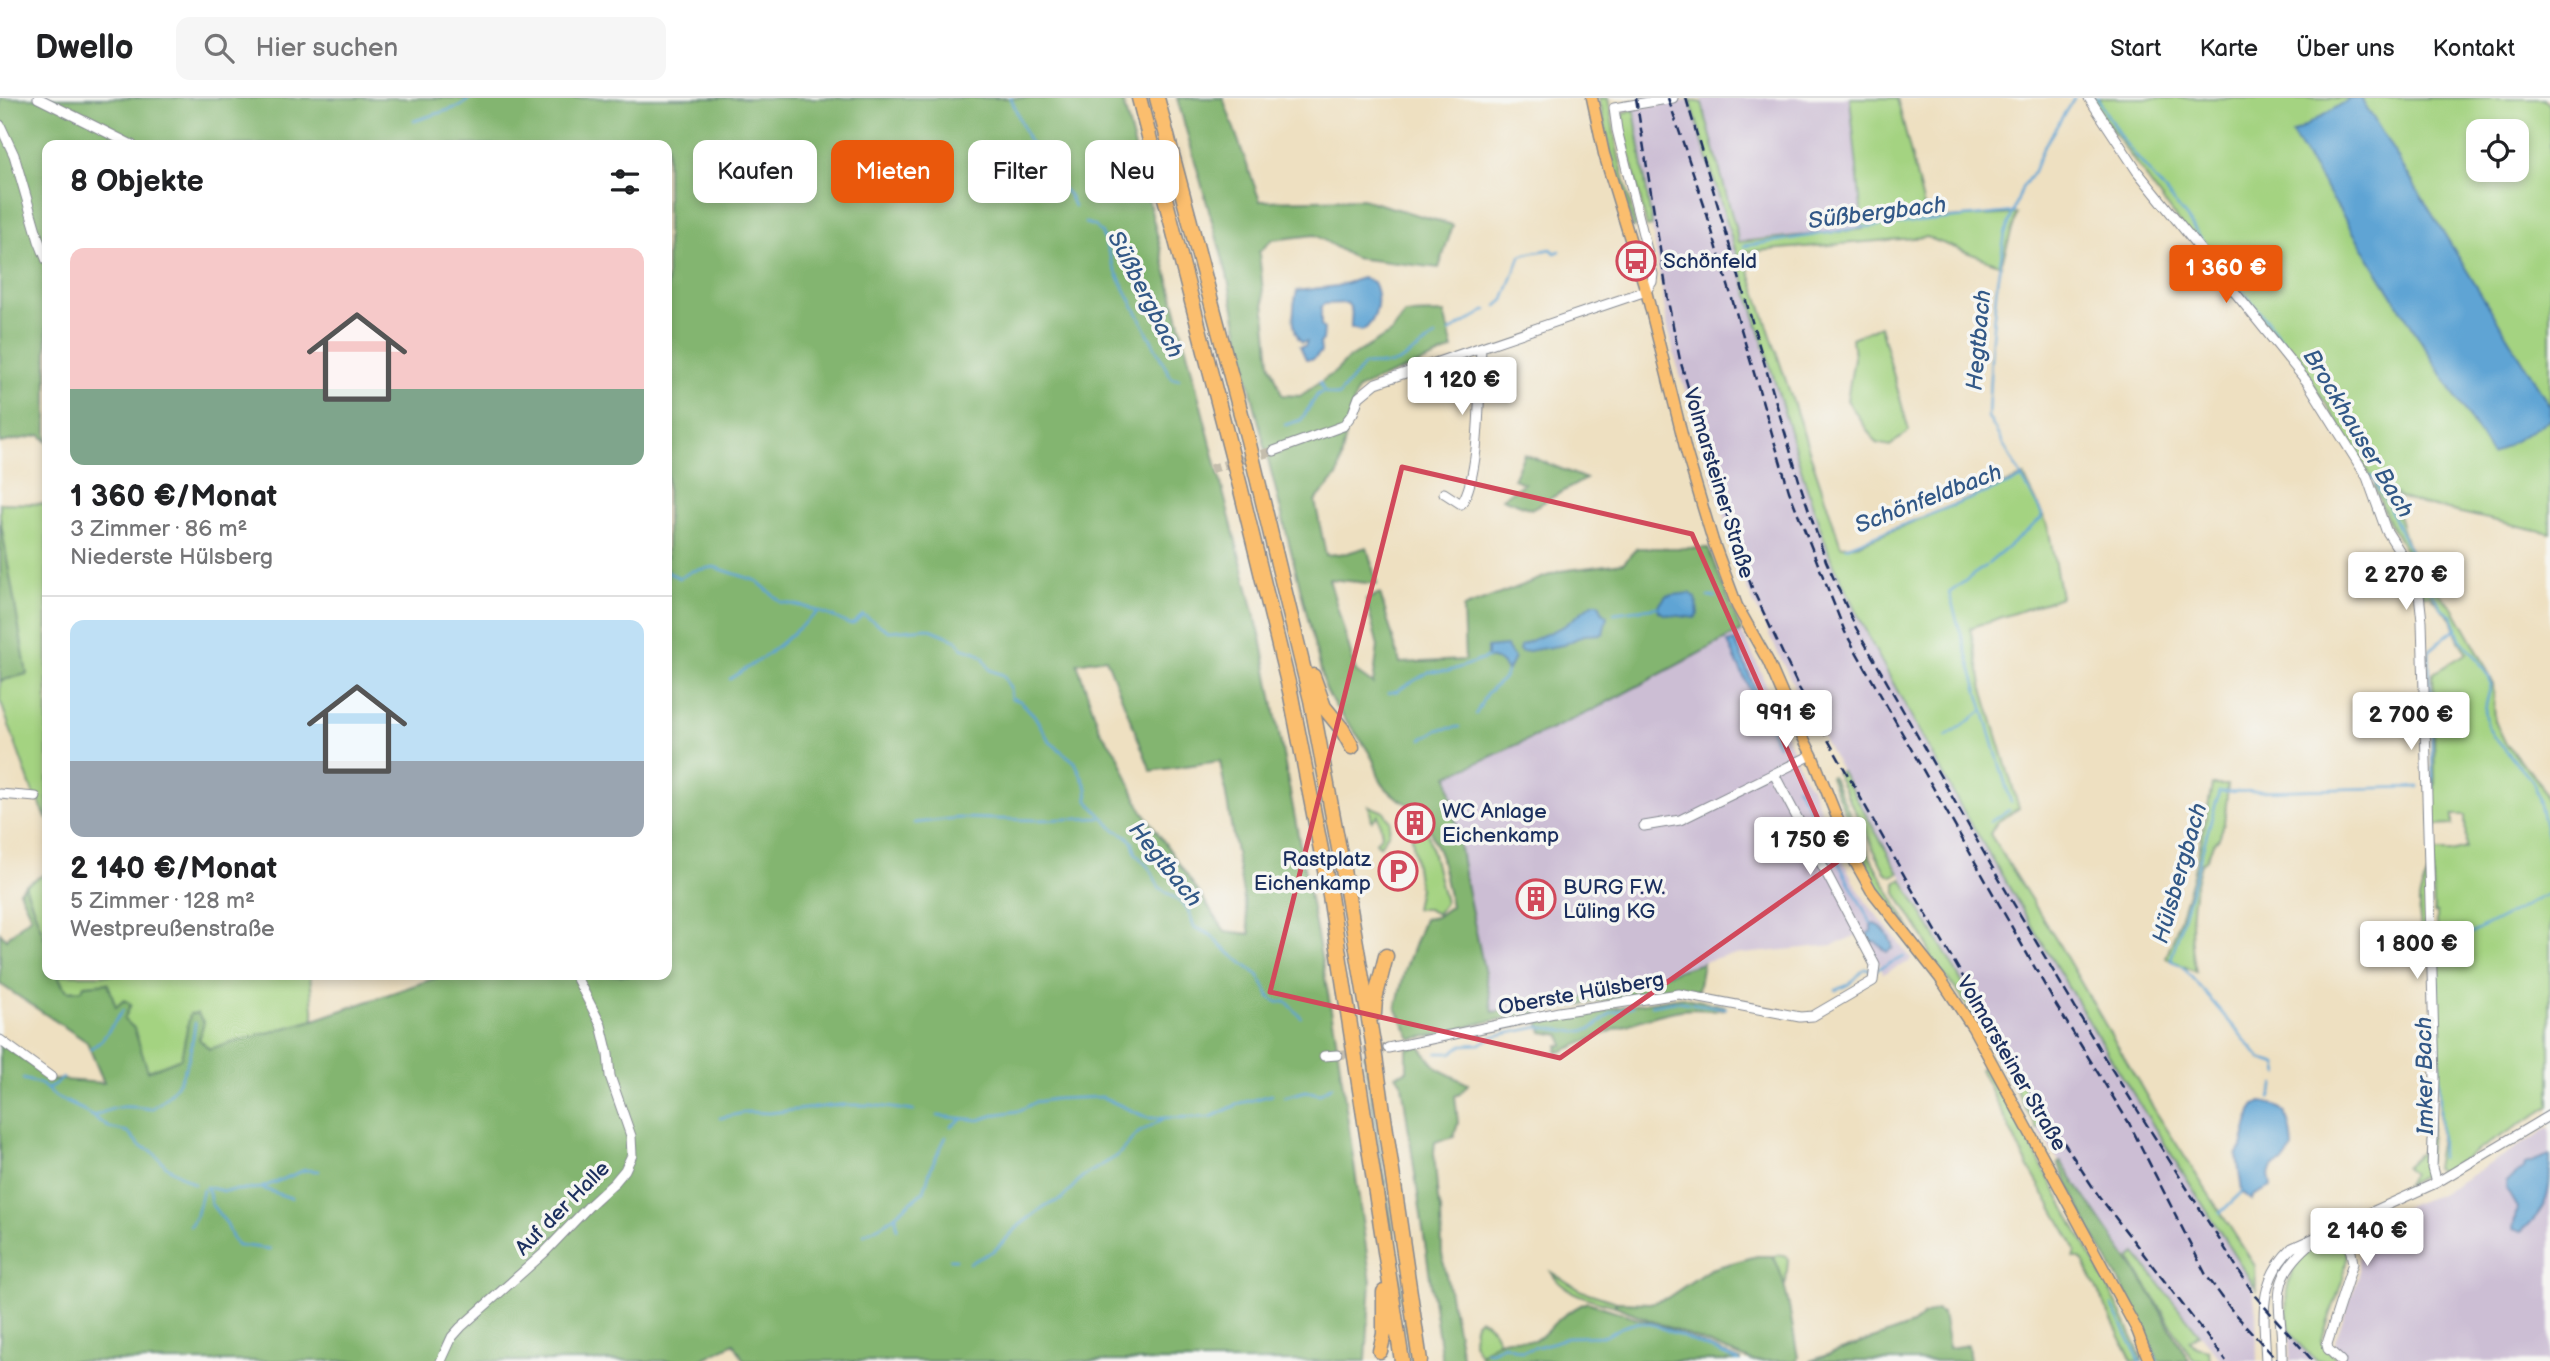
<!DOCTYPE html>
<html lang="de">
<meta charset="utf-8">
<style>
:root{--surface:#fff;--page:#f6f6f6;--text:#202124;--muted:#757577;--line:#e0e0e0;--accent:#ea580c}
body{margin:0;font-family:"Balsamiq Sans",sans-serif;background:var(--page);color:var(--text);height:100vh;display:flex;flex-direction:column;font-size:26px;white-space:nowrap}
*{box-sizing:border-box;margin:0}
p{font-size:23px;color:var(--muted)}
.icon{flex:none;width:38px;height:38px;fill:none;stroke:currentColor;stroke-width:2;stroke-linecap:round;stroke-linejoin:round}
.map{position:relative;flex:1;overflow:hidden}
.panel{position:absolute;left:42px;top:42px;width:630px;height:840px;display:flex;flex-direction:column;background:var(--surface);border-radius:14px;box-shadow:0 4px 10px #0003}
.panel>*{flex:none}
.hud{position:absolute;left:693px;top:42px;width:665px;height:63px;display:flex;gap:14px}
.controls{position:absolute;left:2466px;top:21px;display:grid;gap:14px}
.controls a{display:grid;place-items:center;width:63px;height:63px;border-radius:14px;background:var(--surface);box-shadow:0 4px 10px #0003;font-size:35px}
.price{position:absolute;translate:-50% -60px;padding:0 16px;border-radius:7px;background:#fff;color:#222;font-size:23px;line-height:46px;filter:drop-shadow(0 2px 4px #0008)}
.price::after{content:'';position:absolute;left:50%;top:42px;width:21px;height:16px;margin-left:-10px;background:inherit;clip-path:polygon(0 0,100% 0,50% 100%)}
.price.current{background:var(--accent);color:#fff}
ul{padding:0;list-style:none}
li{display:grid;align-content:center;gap:14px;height:371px;padding:0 28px}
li+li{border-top:2px solid var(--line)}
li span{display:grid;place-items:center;height:217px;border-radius:14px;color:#555}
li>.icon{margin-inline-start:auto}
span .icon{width:126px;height:126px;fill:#fffc;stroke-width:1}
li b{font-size:30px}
h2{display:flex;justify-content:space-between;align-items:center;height:84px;padding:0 28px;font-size:30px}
.tag{padding:0 24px;border-radius:14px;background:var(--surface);box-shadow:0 4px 10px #0003;font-size:24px;line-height:63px}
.tag.current{background:var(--accent);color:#fff}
header{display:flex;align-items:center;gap:42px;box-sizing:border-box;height:98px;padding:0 35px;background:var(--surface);border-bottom:2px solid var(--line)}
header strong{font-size:33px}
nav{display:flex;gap:38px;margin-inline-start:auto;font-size:24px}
.search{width:490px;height:63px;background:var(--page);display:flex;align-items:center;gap:18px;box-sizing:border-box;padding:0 24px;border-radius:14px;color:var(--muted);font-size:26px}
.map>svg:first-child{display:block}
.industrial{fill:#ccbed4}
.green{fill:#a4d381;stroke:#608170;stroke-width:2;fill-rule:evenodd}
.forest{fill:#83b56f;stroke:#4f7266;stroke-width:2;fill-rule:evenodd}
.water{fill:#5ea4d4;stroke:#3c6a99;stroke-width:2}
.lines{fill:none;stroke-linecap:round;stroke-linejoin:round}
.stream{stroke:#5ea4d4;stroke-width:2.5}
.minor-tunnel{stroke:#c4bdad;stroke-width:9;stroke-dasharray:9 4.5;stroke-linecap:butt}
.minor-casing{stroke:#848890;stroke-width:11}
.major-casing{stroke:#848890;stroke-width:13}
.highway-casing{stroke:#848890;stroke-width:17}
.minor{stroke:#fff;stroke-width:9}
.major{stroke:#fbbe6e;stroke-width:10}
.highway{stroke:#fbbe6e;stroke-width:14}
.rail{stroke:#1b2f5e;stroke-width:2.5;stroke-dasharray:10 5;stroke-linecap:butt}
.marked{fill:none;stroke:#d1495b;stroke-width:5;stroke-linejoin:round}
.labels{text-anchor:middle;stroke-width:7;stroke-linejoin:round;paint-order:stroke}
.poi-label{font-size:21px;fill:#1b2f5e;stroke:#f6f6f2;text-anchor:start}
.street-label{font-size:21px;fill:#1b2f5e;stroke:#f6f6f2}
.water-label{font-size:23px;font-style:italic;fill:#325887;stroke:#f6f6f2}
</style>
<header>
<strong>Dwello</strong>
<div class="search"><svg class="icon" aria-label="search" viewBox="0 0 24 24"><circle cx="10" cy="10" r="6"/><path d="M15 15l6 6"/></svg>Hier suchen</div>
<nav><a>Start</a><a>Karte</a><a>Über uns</a><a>Kontakt</a></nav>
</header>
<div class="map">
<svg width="2550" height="1263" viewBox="0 0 2550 1263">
<rect width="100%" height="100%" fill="#f6f6f2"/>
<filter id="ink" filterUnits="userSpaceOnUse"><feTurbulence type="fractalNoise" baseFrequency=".0143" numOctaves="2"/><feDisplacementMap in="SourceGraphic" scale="14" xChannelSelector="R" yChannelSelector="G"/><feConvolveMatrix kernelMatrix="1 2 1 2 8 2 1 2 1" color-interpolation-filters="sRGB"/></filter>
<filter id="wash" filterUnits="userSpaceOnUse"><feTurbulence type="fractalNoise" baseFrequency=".00686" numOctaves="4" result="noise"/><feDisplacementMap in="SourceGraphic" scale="28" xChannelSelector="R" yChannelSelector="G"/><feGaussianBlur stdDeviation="1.57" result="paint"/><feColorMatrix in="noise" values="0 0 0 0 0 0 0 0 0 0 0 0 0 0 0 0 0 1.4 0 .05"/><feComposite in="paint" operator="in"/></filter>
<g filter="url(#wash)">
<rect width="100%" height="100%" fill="#eee0c1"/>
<!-- industrial -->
<path class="industrial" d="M1701,0H1850L1863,131L1738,144Z
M1690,2L1806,387L1831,461L1874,550L1957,702L2109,957L2252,1185L2256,1214L2257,1263H2222L2136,1157L2130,1161L2116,1147L2037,1031L2045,1025L1841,673L1796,592L1748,493L1676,263L1667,226L1634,11Z
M1741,533L1757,565L1803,678L1812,690L1830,736L1853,782L1866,804L1911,860L1909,864L1882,876L1880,867L1862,835L1833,847L1723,858L1593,898L1493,914L1465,781L1448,678L1589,614Z
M2550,1029V1263H2348L2337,1253L2335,1243L2359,1177V1149L2355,1134L2411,1106L2439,1097Z
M2289,1233L2313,1259L2317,1263H2290Z"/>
<!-- green -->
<path class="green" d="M1599,0H1608L1618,55L1636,129L1633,130L1611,56Z
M1850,0H1897L1927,121L2017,116L2001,167L1926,139L1743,154L1841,448L1857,447L2024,378L2048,428L2061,499L1970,530L1983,591L2019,710L1997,724L1990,736L2057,843L2154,1011L2255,1168L2256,1191L2109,957L1957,702L1874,550L1831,461L1806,387L1690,2L1702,5L1739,144L1863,131Z
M2089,0H2544L2550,7V435L2421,406L2398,399L2397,396L2392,398L2407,447L2415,461L2434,490L2454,511L2484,565L2493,585L2495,623L2506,646L2541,686L2550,710V1008L2442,1074L2435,1070L2440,1040L2437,815H2434L2432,754H2451L2466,750L2465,717H2453V727L2432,728L2431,696L2435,689L2433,575L2467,555L2459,543L2452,521L2429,497H2423L2410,461L2389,424L2374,388L2376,386L2308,277L2171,114ZM2478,33H2516V72H2478Z
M1634,11L1652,128L1647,129L1622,25L1624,15Z
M1880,228L1909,333L1890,348L1876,345L1847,302L1854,260L1852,240Z
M0,405L47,406V722L37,698H34L0,602V583L26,576L0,420Z
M1841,673L1899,775L1892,778L1885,774L1836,675Z
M1832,678L1871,761L1912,834L1876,787L1830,679Z
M2212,687H2228L2224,726L2219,740L2213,746L2206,762L2201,765C2190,803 2188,835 2196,874L2166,860C2188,804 2202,746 2212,687Z
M1369,708L1384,714L1390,723L1389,734L1380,748L1376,744L1382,736L1378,717L1372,723Z
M1408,711L1422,712L1445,805L1437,816L1427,811H1415L1419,790L1411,732L1421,729L1418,719L1410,721Z
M47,775V847L25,787Z
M2428,777L2429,841L2421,834C2419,808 2415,801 2428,777Z
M1902,781L2045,1026L2037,1031L1985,936L1960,897L1930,859L1927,845L1896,795V785Z
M58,877H310L314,922L209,951L199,942L181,960L147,974L134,930L124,922L116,909L82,892L67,893L63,888Z
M1366,955L1413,1263H1410L1364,956Z
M1987,967L2116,1204L2143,1263H2132L2083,1163L2080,1160H2074L2076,1153L2071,1142L2027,1066L1980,971Z
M2432,992L2430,1048L2425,1077L2405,1088L2412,1076L2405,1069L2421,1054Z
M2334,1143L2346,1152L2347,1159L2343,1181L2321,1243L2338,1263H2317C2308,1256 2296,1244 2291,1235C2288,1229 2288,1219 2287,1213C2283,1180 2298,1148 2334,1143Z
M2136,1156L2199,1236L2190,1243L2196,1249L2209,1252L2210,1263L2193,1262L2130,1161Z
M1785,1157L1788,1161L1786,1185L1784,1188L1775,1161L1772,1158Z
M1551,1174L1582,1193L1616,1204L1615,1208C1592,1201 1564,1197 1551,1174Z
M1479,1221C1490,1226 1495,1231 1498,1243L1480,1257L1473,1244L1474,1227Z"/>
<!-- forest -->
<path class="forest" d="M0,0H1122L1262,545L1335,933L1371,1184L1366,1263H744L734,1245L699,1263H0V944L49,981L104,985L87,944L0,886V834L6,841L31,818L19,793L25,787L47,847V877H58L63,888L68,893L82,892L84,887L108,885L116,909L124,902L131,906L124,922L134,930L148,973L181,960L190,916L197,915L204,924L199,941L209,951L314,922L444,877H667V47H47V344L41,337L0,345ZM1106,560L1151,673L1220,663L1250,836L1225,833L1139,707L1118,657L1100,632L1077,565Z
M1177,0H1223L1260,103L1362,101L1453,127L1439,170L1354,160L1315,137L1272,142L1259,154L1270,264L1282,297L1300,298L1335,274L1349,260L1392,234L1405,216L1444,215L1453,251C1422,267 1389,275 1358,291L1350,316L1338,377L1315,403L1326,457L1347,455L1367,449L1377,486L1329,481L1356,574L1373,586L1378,548L1366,502L1380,495L1400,565L1465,562L1463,510L1560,473L1623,465L1637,450H1708L1741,533L1589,614L1448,678L1465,781L1493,914L1593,898L1703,865L1698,893L1678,889L1481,925L1448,935L1411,941L1396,910L1405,872L1424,821L1436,819L1451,808L1441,760L1422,712C1409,708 1394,699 1385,689C1377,681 1378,673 1374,664C1362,636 1336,617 1325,589L1248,281L1227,176Z
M1524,356L1586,381L1531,411L1502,400L1524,385L1513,381Z
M0,420L27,576L0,583Z
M1682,899L1725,908V911C1710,913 1695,910 1681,912C1639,919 1599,939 1560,954H1557L1558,947H1563L1561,937L1542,934L1539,922Z
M1420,949L1438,971L1468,986L1460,996L1455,998L1458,1025L1454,1039L1435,1044L1434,1054L1438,1102L1441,1111L1442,1156L1463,1263H1442L1402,986L1396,977L1407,973V950Z
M2061,1064L2148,1191L2189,1263H2158L2139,1219L2089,1129L2058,1065Z
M1757,1158H1772C1786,1174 1793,1235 1798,1259L1797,1263H1752L1615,1208L1616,1204L1650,1205L1667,1200L1710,1171Z
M1587,1204L1653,1225L1742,1263H1481L1480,1257C1490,1245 1502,1239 1518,1241C1523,1242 1530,1243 1534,1242C1546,1238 1550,1228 1559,1221C1568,1214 1577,1209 1587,1204Z
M1936,1212L1943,1215L1949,1250L1968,1247L1970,1263H1810L1912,1227L1924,1217Z"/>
<!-- water -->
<path class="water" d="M2361,0L2550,308V321L2492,357L2292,36L2350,1Z
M1362,180L1373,184C1381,200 1378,223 1362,233L1351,230C1350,220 1355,213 1347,205L1324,206L1321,209V228L1324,231L1323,242L1320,245L1321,254L1313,261H1306L1300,248H1305L1307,243L1302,244C1290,234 1293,207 1297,193L1337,188Z
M1690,495L1696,500L1698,516L1695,520L1664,516L1659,513L1658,509L1666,498Z
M1593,505H1599L1603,515L1607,518L1603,536L1584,537L1563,547L1522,554L1519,552L1520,548L1526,545L1564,528Z
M1735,543L1757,595L1756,599H1753L1728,545Z
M1506,548L1514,560L1507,574C1504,565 1497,561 1487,560V550Z
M1871,825C1884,828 1890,839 1893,850L1887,854L1875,843L1869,844L1867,836L1871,833Z
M2262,1004C2267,1005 2274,1006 2278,1009C2291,1016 2292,1038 2293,1051L2283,1064L2272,1069L2269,1076L2271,1089L2253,1098L2252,1102L2242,1094L2237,1057L2242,1049L2251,1013L2255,1007Z
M2550,1057C2550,1096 2550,1108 2521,1134L2513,1131L2517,1110L2506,1091V1083L2524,1071L2525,1066Z"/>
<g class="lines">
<!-- stream -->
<path class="stream" d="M1011,0L1028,42L1047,64L1058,86L1069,97L1074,108
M2097,0L2122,41L2186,119L2223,172L2242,192L2299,263L2311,283
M414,23L461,8L470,0
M1085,125L1095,128L1102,136L1114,170L1169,276L1173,281H1179
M1744,148L1865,129L2014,114
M1497,208L1504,202L1520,159C1528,153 1541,154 1551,151L1555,155L1560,153
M1449,234L1487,212
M1320,284L1324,294
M1285,327L1301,322L1318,296L1324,294L1338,298L1364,267C1375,265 1388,269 1398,264C1411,258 1422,247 1435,239
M2371,378L2388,406L2397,428L2433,497L2442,510L2452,518L2460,541L2477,560L2489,579L2491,586L2485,611L2487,627L2493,638L2535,686L2550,749
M1846,449L2021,381
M1988,466L2041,421L2042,416L1988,319L1992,240L1997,184L2005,136L2022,90L2034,73L2043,50L2074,0
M1985,468L1949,495L2011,705
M667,474L680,480L692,473L714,469L757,483L781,504L806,509L834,519L848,526H853L863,517L889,533L928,530L957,542L961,549L976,554L983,559L990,572L1003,577L1010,590L1011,600L1020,603L1034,617L1050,644L1075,664L1087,690L1088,703L1114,731L1127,738L1133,745L1136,756L1150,771L1159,789L1187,809L1194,829L1211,837L1222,849L1259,878L1270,899L1277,904H1287L1301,919
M1708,499H1716
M1614,515L1658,509
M730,581L767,557L819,513
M1388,595L1397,593L1429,574L1449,573L1487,560
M1764,614L1778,647
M1476,616L1486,596L1503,581L1507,574
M1946,639L1983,613
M1422,641L1437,632L1459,629
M1797,688L1871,825
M2433,690L2429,552L2457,529
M1990,724L2009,712
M915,725L958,720L1036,722L1100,720
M1877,871L1904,859
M1836,892L1851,885L1864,871H1871
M1652,907L1675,903L1726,910
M91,951L102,942L123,912
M1437,955H1451L1462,947L1480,946L1494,938L1539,929L1577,934L1592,931L1611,915L1632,909
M2279,976L2277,966L2261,961L2182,868L2171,862L2219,694L2419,689
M23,981L41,986L56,999L83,1012L110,1030L128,1034L140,1048L152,1053L166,1068L194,1086
M49,990L63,980
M1284,999L1306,993L1319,996L1332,988
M2270,1000L2275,986
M94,1018C119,1007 125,1007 151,1011C184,991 191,960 195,925
M938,1018L979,1022L998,1016L1018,1013L1036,1004L1054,1001L1102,999L1148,1020L1211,1019L1241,1005L1272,997
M720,1020L748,1014L769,1015L839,1007H871L914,1013
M951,1028L962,1021
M2441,1061L2437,855L2439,852L2550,795
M206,1089L224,1093L261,1090L305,1072L319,1073
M206,1089L209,1095L211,1106L227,1126L233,1142L238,1147L270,1151
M261,1090L291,1100
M2220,1115L2242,1094
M896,1117L897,1131
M190,1128L197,1116L203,1092
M864,1136L887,1124L924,1093L932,1067L946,1039
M950,1161H956
M970,1165L995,1152L1020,1127L1045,1108L1062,1101L1082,1079L1117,1058L1138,1035L1163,1021
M2127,1199L2157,1263
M2112,1207L2140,1263
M1485,1253H1491L1504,1247L1522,1253L1555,1244L1566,1239L1606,1238L1622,1229L1639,1224L1655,1227L1739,1263"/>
</g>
</g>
<g filter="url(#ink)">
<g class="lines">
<!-- minor-tunnel -->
<path class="minor-tunnel" d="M1210,371L1274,353
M1337,957L1388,950"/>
<!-- minor casing -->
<g class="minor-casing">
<path id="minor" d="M38,0L132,47
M2089,0L2137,73L2308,285L2367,379L2386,432L2413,474L2419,496L2422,523L2435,980L2432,1070L2436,1085
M0,27L14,57L39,143L47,163
M1274,353L1343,328L1353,315L1359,299L1376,285L1646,193L1652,184L1653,176L1617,32L1614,10L1673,0
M1444,395L1461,406C1481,379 1479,288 1481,251
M0,696L36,699
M1644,728L1680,722L1812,657
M0,942L51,979
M1388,950L1559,914L1679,896L1800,919L1813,918L1873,883L1875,867L1774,676
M1324,958L1337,957
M2341,1128L2351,1154L2353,1165L2327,1246L2328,1251L2341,1263
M441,1263L452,1239L461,1229L544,1155L590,1107L615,1084L625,1072L632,1057L631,1038L610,978L608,956L601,927L575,877
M2266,1263C2264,1219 2257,1183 2292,1150L2436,1085L2550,1017
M2282,1263C2284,1205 2262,1185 2315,1142"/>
</g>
<!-- major casing -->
<g class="major-casing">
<path id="major" d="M1592,0L1604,56L1646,193L1686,353L1713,443L1737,508L1768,563L1791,616L1812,657L1854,762L1871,792L1940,880L1973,930L2137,1232L2149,1263"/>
</g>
<!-- highway casing -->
<g class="highway-casing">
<path id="highway" d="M1139,0L1240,388L1290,593L1330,798L1402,1263
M1157,0L1248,342L1311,602L1347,793L1373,945L1420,1263
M1313,578L1324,609L1342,631L1352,649
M1374,916L1375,901L1386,858
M1380,1253L1384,1236V1194"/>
</g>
<!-- minor -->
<use href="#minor" class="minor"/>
<!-- major -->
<use href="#major" class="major"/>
<!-- highway -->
<use href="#highway" class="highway"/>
<!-- rail -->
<path class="rail" d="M1636,0L1669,208L1680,262L1724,409L1752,490L1799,590L1923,811L2034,999L2098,1097L2226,1263
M1668,0L1706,113L1789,393L1845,534L2056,907L2129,1025L2206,1177L2233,1214L2278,1263
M1686,0L1801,389L1826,463L1855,528L1992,769L2104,959L2255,1198L2313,1263"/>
</g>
</g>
<!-- marked area -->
<path class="marked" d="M1402,369L1692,436L1837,764L1560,960L1270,894Z"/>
<!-- icons -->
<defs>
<g id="bus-ring" transform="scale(2.0125)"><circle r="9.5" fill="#f6f6f2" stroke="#d1495b" stroke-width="1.5"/><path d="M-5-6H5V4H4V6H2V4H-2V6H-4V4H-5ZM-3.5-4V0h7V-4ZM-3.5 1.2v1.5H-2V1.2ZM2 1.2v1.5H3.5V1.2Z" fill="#d1495b"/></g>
<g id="building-ring" transform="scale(2.0125)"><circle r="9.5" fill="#f6f6f2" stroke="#d1495b" stroke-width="1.5"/><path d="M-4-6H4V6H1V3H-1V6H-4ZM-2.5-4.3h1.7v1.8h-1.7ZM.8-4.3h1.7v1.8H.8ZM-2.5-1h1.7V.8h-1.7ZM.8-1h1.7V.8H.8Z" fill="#d1495b"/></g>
<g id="parking-ring" transform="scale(2.0125)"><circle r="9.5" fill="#f6f6f2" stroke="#d1495b" stroke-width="1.5"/><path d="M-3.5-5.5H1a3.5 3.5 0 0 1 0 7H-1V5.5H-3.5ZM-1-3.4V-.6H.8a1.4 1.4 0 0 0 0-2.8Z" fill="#d1495b"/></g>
</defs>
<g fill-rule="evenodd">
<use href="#bus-ring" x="1636" y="163"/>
<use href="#building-ring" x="1415" y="725"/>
<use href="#parking-ring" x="1398" y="773"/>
<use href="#building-ring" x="1536" y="801"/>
</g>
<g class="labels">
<!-- poi labels -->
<g class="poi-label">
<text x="1663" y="170">Schönfeld</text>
<text x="1442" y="720">WC Anlage<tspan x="1442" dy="24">Eichenkamp</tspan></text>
<text x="1371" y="768" text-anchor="end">Rastplatz<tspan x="1371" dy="24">Eichenkamp</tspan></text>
<text x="1563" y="796">BURG F.W.<tspan x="1563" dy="24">Lüling KG</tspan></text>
</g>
<!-- street labels -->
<g class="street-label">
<text transform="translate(1719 385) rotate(73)" y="7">Volmarsteiner Straße</text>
<text transform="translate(1581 895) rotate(-10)" y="7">Oberste Hülsberg</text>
<text transform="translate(2012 965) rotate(60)" y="7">Volmarsteiner Straße</text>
<text transform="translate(562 1110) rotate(-45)" y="7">Auf der Halle</text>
</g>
<!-- water labels -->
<g class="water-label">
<text transform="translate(1877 114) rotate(-7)" y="8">Süßbergbach</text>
<text transform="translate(1146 196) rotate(63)" y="8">Süßbergbach</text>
<text transform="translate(1978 242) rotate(-85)" y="8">Hegtbach</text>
<text transform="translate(2359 335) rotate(59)" y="8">Brockhauser Bach</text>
<text transform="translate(1928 400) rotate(-21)" y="8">Schönfeldbach</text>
<text transform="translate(1166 766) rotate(51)" y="8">Hegtbach</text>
<text transform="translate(2179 775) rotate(-74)" y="8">Hülsbergbach</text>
<text transform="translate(2424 978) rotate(-91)" y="8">Imker Bach</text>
</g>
</g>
</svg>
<div class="controls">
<a><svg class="icon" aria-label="locate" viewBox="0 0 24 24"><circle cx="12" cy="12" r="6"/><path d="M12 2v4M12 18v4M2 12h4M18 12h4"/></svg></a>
</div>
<b class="price current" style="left:2226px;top:207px">1 360 €</b>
<b class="price" style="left:1462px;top:319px">1 120 €</b>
<b class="price" style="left:2406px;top:514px">2 270 €</b>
<b class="price" style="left:1786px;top:652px">991 €</b>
<b class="price" style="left:2411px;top:654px">2 700 €</b>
<b class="price" style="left:1810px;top:779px">1 750 €</b>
<b class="price" style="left:2417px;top:883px">1 800 €</b>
<b class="price" style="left:2367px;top:1170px">2 140 €</b>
<div class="hud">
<a class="tag">Kaufen</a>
<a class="tag current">Mieten</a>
<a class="tag">Filter</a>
<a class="tag">Neu</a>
</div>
<section class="panel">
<h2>8 Objekte<svg class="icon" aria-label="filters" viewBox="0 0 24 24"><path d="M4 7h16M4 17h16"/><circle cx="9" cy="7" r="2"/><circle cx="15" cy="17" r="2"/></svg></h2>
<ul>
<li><span style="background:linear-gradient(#f6c9c9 65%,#7fa58c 0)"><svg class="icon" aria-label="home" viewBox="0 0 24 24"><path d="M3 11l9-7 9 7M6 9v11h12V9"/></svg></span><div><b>1 360 €/Monat</b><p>3 Zimmer · 86 m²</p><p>Niederste Hülsberg</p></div></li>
<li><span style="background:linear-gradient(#bfe0f5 65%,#9aa5b1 0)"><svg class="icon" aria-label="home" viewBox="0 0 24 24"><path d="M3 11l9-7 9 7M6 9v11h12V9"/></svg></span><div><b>2 140 €/Monat</b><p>5 Zimmer · 128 m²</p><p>Westpreußenstraße</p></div></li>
</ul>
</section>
</div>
